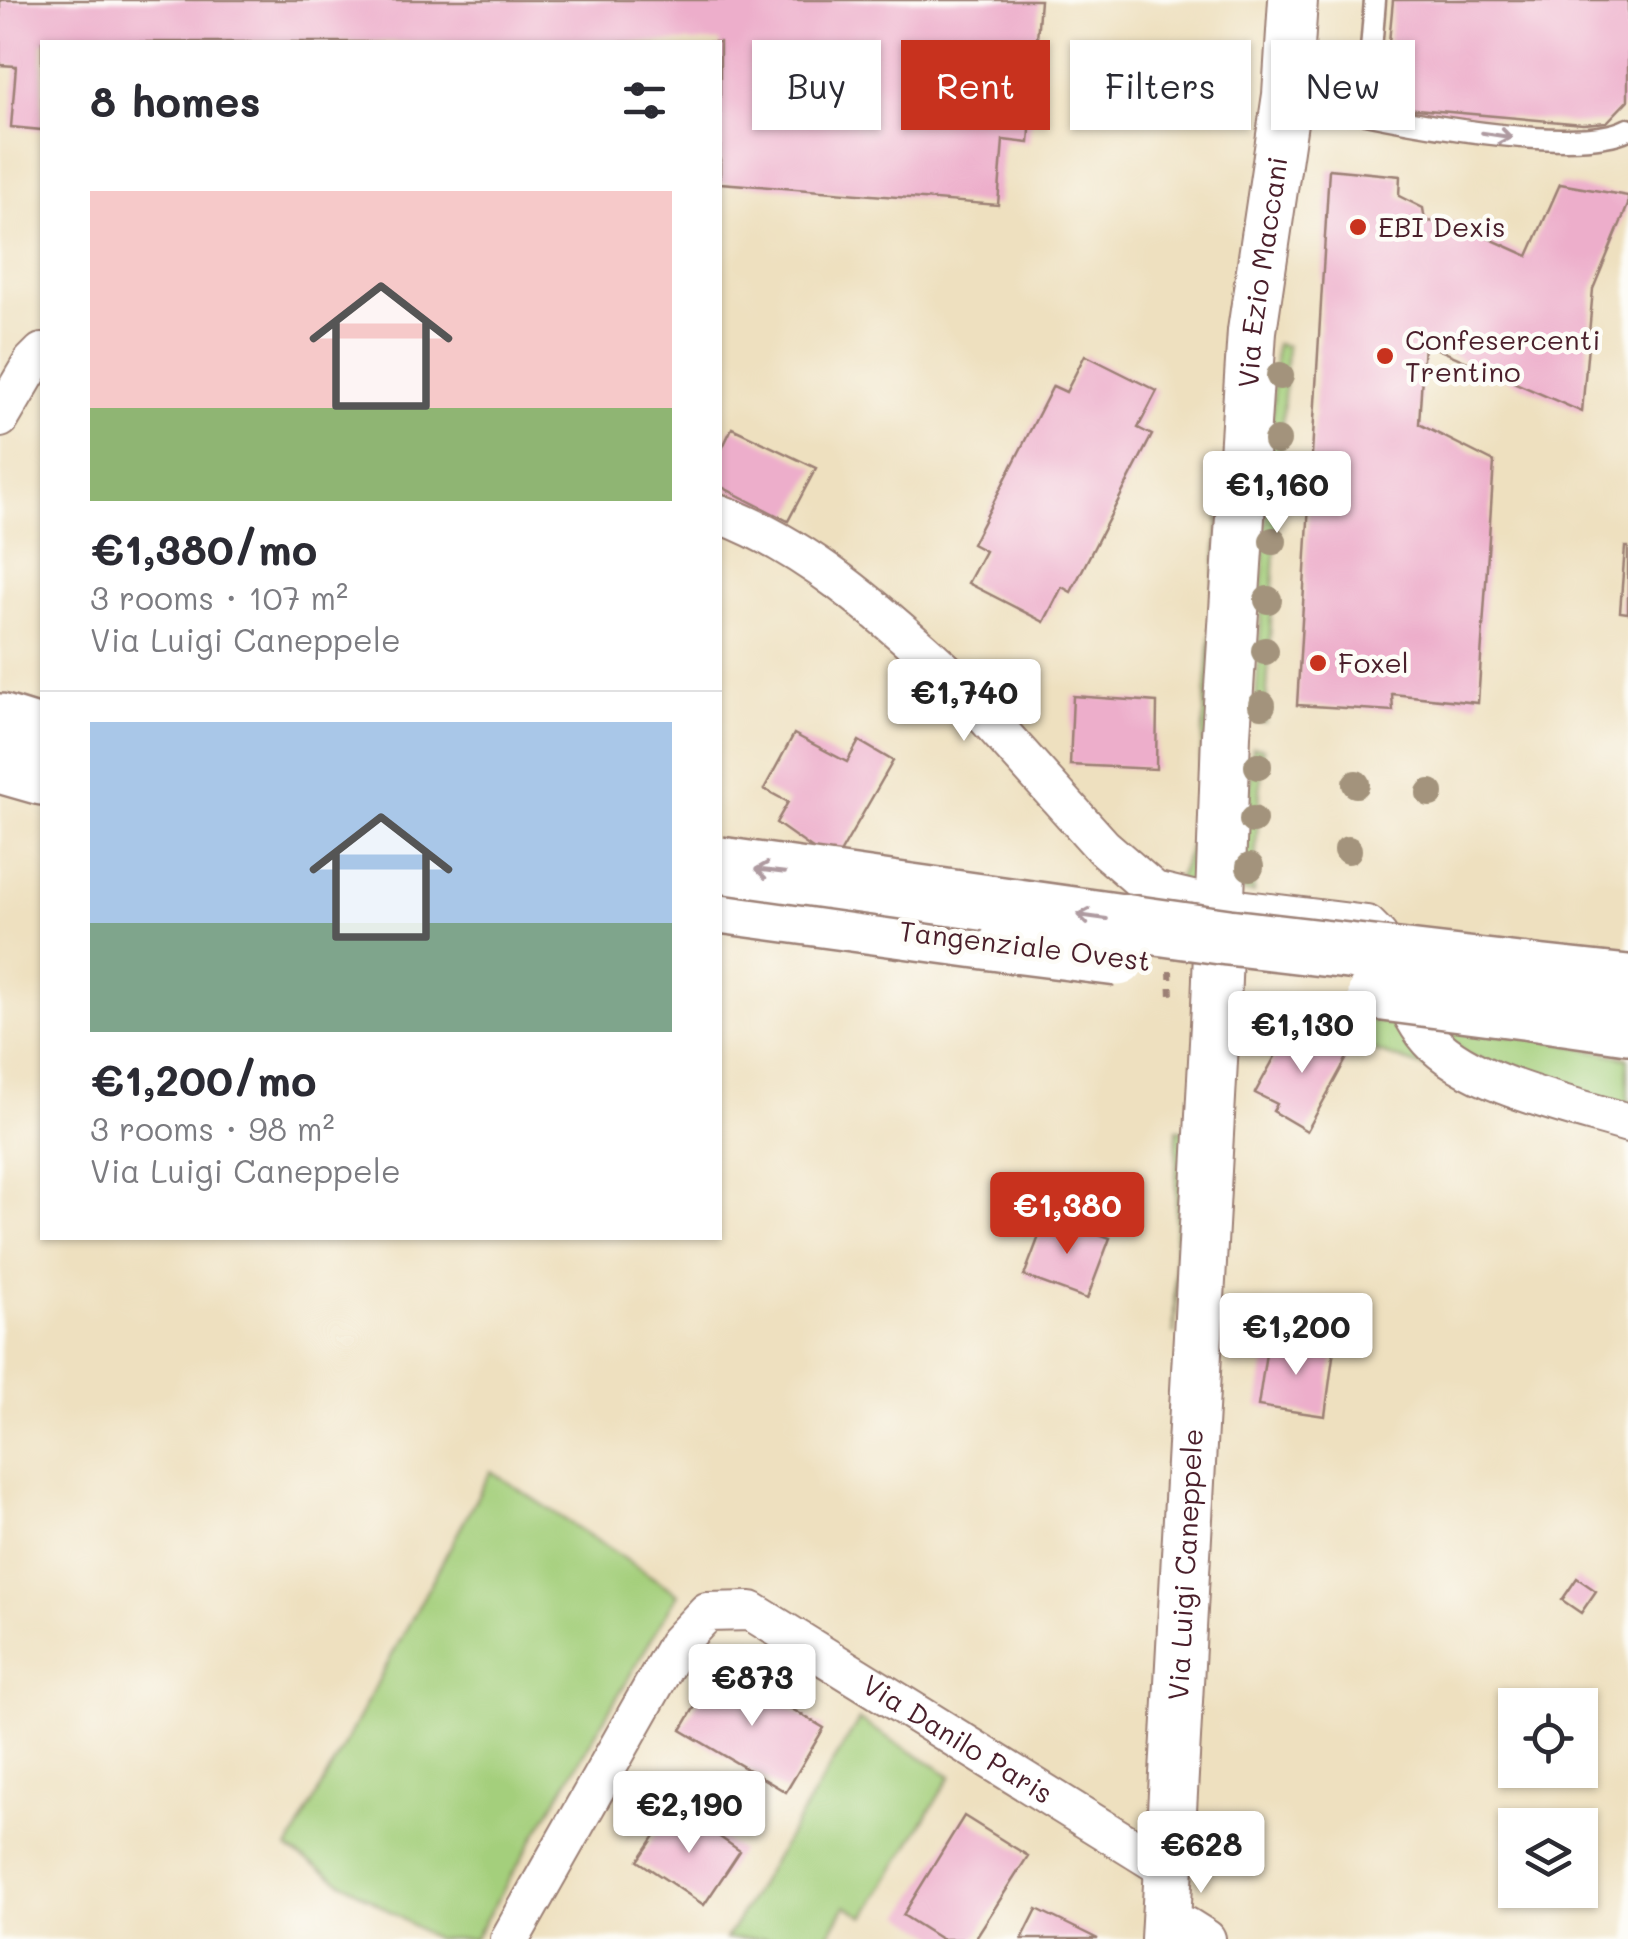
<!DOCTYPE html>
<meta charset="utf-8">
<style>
:root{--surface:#fff;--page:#f7f7f7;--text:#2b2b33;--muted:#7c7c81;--line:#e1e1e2;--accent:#c8321e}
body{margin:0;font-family:Mali,sans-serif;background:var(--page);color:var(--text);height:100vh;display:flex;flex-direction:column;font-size:38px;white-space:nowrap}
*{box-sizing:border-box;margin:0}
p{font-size:32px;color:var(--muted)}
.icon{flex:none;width:55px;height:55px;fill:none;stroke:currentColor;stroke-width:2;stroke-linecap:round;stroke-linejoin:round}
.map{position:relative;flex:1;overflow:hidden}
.sheet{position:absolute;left:40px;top:40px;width:682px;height:1200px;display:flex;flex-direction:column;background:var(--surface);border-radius:0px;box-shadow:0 2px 8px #0004}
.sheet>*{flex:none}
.top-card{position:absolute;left:752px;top:40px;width:725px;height:90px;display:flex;gap:20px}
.tools{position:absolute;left:1498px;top:1688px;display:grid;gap:20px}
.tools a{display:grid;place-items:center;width:100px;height:100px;border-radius:0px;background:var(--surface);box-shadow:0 2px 8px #0004;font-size:50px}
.price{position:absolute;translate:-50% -85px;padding:0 22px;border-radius:10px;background:#fff;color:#222;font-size:32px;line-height:65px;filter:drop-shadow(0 2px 5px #0008)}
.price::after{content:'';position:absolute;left:50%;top:60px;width:30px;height:22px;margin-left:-15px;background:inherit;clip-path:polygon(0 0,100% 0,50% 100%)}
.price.current{background:var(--accent);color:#fff}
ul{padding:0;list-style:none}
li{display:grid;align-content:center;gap:20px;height:530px;padding:0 50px}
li+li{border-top:2px solid var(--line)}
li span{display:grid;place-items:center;height:310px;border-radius:0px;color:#555}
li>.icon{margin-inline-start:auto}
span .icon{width:180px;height:180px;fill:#fffc;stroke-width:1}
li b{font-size:42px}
h2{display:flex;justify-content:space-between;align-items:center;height:120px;padding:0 50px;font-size:42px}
.pill{padding:0 35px;border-radius:0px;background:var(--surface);box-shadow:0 2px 8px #0004;font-size:35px;line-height:90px}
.pill.current{background:var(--accent);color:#fff}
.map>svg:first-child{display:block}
.green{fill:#a4cf7b;stroke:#777753;stroke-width:2.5}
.building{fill:#edaecb}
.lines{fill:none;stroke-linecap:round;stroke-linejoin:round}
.service-casing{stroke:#9c8075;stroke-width:25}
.minor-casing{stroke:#9c8075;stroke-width:42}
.tertiary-casing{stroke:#9c8075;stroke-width:52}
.trunk-casing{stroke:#9c8075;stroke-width:60}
.path{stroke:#9c8075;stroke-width:6;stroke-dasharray:8 8;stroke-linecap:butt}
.service{stroke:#fff;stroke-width:20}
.minor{stroke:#fff;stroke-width:38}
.tertiary{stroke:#fff;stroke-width:48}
.trunk{stroke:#fff;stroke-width:55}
.trunk-bridge-casing{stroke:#9c8075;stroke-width:60;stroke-linecap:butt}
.trunk-bridge{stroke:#fff;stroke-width:55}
.tree{fill:#a3937b}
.oneway{stroke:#ae9aa0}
.poi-dot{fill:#c8321e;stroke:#fdfcf7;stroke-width:4}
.labels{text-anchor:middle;stroke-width:9;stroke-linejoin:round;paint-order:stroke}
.poi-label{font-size:28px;fill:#4a1f2b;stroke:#fdfcf7;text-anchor:start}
.street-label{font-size:28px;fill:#4a1f2b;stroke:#fdfcf7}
</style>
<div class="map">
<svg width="1628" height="1939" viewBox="0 0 1628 1939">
<rect width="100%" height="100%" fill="#fdfcf7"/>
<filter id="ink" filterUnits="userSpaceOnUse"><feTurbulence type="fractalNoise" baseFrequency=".01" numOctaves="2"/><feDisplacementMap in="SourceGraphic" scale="20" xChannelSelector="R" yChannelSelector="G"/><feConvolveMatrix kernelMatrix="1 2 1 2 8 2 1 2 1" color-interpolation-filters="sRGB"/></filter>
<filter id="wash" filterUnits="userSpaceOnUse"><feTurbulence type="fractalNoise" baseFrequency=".0048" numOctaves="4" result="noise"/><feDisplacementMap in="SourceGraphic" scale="40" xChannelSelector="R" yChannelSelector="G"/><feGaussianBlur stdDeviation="2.25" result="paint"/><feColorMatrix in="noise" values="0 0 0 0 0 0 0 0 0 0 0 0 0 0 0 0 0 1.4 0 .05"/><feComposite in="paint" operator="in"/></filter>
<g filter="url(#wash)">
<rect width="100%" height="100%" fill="#eee0bf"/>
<!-- green -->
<path class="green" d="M1276,344L1287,346L1265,723L1255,722Z
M1221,491L1204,881L1175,886L1195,835Z
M1253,747L1263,748L1253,893L1243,892Z
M1302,1012L1392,1023L1415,1056L1480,1086L1354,1044Z
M1441,1029L1530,1036L1628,1058V1114L1466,1056Z
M1177,1130L1188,1131L1174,1335Z
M491,1471L678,1594L474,1939H435L288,1849Z
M859,1720L951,1776L865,1917L846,1906L826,1939H726Z"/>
<g id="blocks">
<!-- building -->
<path class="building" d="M0,0H1040L1029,143L1003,140L998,205L720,183V42H42V130L11,127L16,66L0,65Z
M1393,0H1628V100L1607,122L1583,124L1383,106Z
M1329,169L1400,176L1399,196L1423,208L1425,221L1455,223L1528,256L1560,184L1628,196V205L1593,289L1582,412L1424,343L1419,424L1494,462L1478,703L1392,694L1393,711L1297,705Z
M1085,355L1157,391L1138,428L1152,435L1071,592L1062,587L1044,622L968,583L985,551L972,544L1053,386L1066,392Z
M732,428L816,468L788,521L720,486V453Z
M1625,547H1628V613L1620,612Z
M1073,696L1157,702L1156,769L1070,765Z
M794,734L847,762L859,741L893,761L834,864L776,823L788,802L764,789Z
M1293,1024L1349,1054L1307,1131L1273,1111L1277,1104L1255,1093Z
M1047,1215L1110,1238L1087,1299L1024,1276Z
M1268,1340L1334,1349L1325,1416L1258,1406Z
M1577,1578L1596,1591L1581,1613L1562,1600Z
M719,1666L824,1728L786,1792L681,1730Z
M675,1806L740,1851L704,1905L638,1861Z
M964,1816L1028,1856L975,1939H941L903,1915Z
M1037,1909L1098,1939H1022Z"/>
</g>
</g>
<g filter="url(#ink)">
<use href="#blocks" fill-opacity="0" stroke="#9c8075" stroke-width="2.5"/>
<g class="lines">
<!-- service casing -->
<g class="service-casing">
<path id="service" d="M1287,95C1353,113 1572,159 1628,129
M1366,112L1375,0"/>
</g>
<!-- minor casing -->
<g class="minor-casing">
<g id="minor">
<path d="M0,418L33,362L42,353"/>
<path d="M720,514C806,546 879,611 946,672L1103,847L1154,891L1221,907L1367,925L1378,936C1394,969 1406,1013 1430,1040C1469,1084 1572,1106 1628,1123"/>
<path d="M1166,1922L1187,1927L1206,1939"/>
<path id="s1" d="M510,1939L677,1644L707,1612L751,1611L1170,1871"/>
</g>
</g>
<!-- tertiary casing -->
<g class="tertiary-casing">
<g id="tertiary">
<path id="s2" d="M1165,1939L1216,1006L1226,735L1252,331L1287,95L1293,0"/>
</g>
</g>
<!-- trunk casing -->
<g class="trunk-casing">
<path id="trunk" d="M0,722L42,735
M0,765L42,777
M720,905L1007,944
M1536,973L1628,983
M1531,1012L1628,1026"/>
</g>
<!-- path -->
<path class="path" d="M1170,971L1171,998"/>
<!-- service -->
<use href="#service" class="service"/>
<!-- minor -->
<use href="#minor" class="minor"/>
<!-- tertiary -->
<use href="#tertiary" class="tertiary"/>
<!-- trunk -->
<use href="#trunk" class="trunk"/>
<!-- trunk-bridge casing -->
<g class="trunk-bridge-casing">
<path id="trunk-bridge" d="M720,865L1228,937L1536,973
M1007,944L1118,958
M1376,992L1531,1012"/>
</g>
<!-- trunk-bridge -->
<use href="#trunk-bridge" class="trunk-bridge"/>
</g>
<!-- trees -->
<g class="tree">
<circle cx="1280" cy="376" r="14"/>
<circle cx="1277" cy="441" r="14"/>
<circle cx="1274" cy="490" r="14"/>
<circle cx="1273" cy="541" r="14"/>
<circle cx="1268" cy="600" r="14"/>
<circle cx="1265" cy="651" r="14"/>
<circle cx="1262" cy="705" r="14"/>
<circle cx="1258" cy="766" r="14"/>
<circle cx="1356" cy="784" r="14"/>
<circle cx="1430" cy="793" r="14"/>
<circle cx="1253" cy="820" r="14"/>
<circle cx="1348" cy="850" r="14"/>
<circle cx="1250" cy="867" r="14"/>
</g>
<!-- one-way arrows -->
<defs><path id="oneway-shaft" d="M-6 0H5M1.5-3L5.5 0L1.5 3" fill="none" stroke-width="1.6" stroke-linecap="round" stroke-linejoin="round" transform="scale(2.5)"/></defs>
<g class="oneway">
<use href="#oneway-shaft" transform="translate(1497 135) rotate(9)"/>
<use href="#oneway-shaft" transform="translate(770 871) rotate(-173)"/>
<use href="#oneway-shaft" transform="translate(1092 917) rotate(-172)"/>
</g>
</g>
<!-- markers -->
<g class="poi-dot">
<circle cx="1358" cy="227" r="10"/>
<circle cx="1385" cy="356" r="10"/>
<circle cx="1318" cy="663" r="10"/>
</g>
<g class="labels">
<!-- poi labels -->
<g class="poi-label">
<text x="1378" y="237">EBI Dexis</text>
<text x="1405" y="350">Confesercenti<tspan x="1405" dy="32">Trentino</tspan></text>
<text x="1338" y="673">Foxel</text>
</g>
<!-- street labels -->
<g class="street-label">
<text dy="10" stroke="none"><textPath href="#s2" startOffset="1670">Via Ezio Maccani</textPath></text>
<text transform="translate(1025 946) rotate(7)" y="10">Tangenziale Ovest</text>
<text dy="10" stroke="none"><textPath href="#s2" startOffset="375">Via Luigi Caneppele</textPath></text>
<text dy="10" stroke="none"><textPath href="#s1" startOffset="670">Via Danilo Paris</textPath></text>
</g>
</g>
</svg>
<div class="tools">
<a><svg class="icon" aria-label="locate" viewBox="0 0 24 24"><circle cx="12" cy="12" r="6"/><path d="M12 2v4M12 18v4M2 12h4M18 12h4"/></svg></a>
<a><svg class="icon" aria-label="layers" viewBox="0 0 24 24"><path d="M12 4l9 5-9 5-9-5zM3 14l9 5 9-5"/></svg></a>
</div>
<b class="price" style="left:1277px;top:536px">€1,160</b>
<b class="price" style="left:964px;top:744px">€1,740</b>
<b class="price" style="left:1302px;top:1076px">€1,130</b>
<b class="price current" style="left:1067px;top:1257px">€1,380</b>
<b class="price" style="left:1296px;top:1378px">€1,200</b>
<b class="price" style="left:752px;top:1729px">€873</b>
<b class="price" style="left:689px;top:1856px">€2,190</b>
<b class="price" style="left:1201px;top:1896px">€628</b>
<div class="top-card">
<a class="pill">Buy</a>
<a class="pill current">Rent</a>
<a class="pill">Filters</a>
<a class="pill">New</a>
</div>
<section class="sheet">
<h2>8 homes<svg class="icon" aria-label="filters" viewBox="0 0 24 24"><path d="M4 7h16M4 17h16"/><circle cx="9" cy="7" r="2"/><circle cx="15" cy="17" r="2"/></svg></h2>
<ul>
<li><span style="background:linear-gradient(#f6c9c9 70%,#8fb573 0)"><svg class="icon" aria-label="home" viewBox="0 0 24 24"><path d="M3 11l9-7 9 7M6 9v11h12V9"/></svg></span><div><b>€1,380/mo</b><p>3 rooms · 107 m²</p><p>Via Luigi Caneppele</p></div></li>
<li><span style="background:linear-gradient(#a9c7e8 65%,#7fa58c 0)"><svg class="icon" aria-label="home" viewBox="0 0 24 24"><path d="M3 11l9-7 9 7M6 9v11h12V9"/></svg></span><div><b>€1,200/mo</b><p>3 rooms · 98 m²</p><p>Via Luigi Caneppele</p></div></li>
</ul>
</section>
</div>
